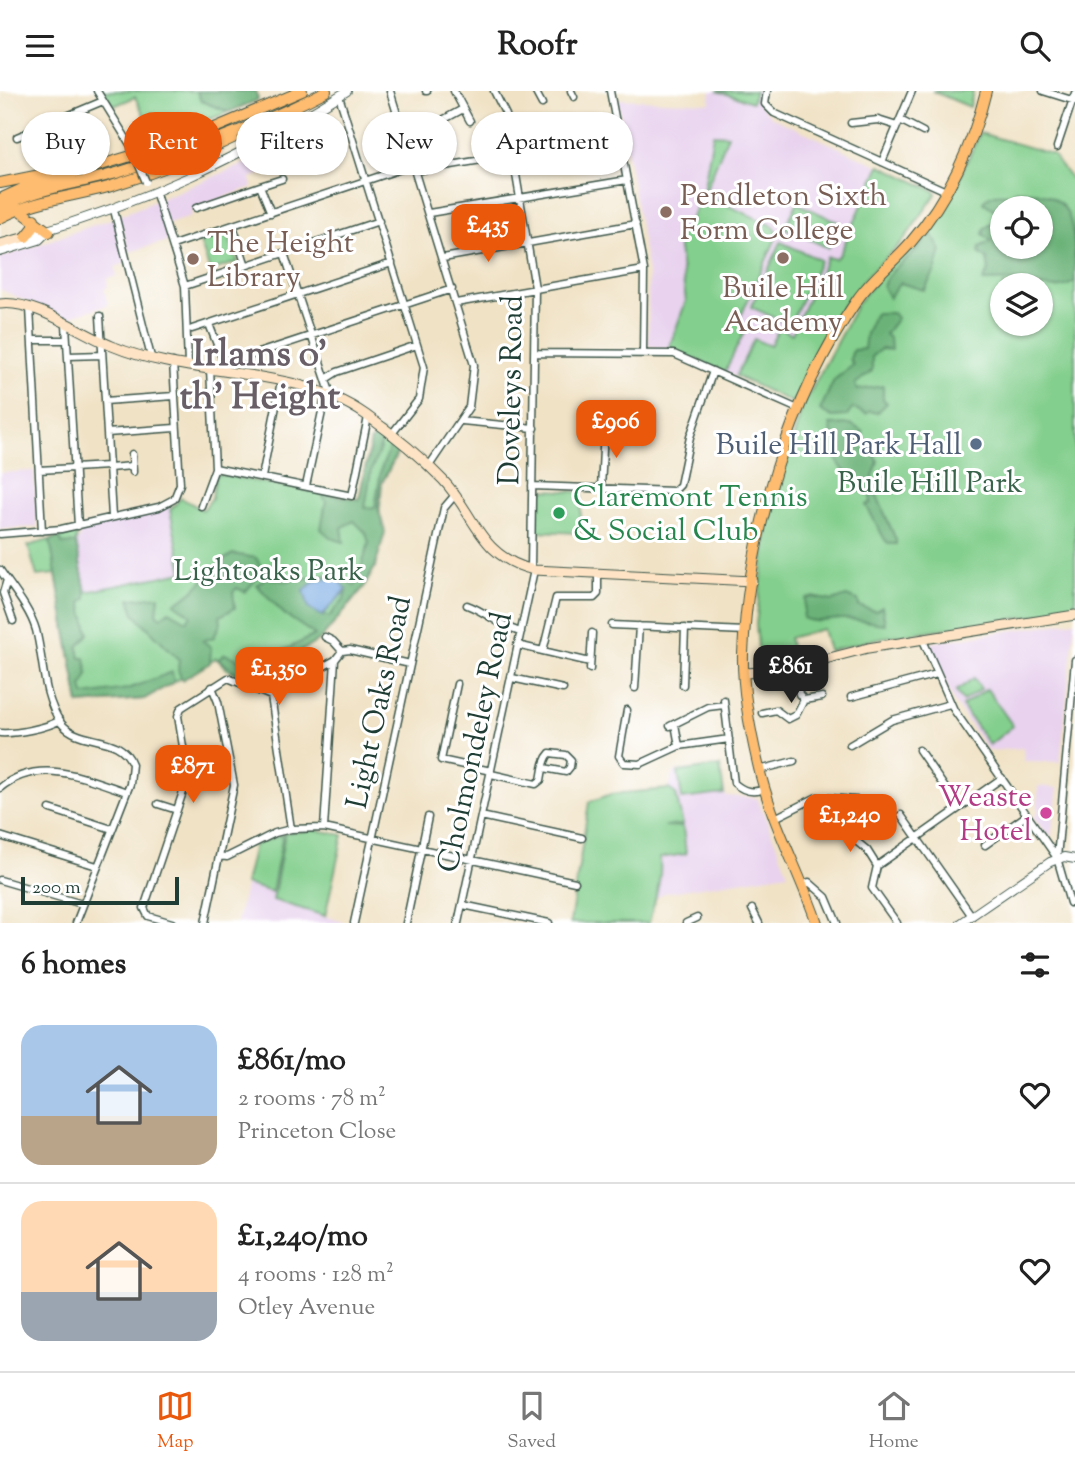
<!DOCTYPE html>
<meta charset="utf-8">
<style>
:root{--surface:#fff;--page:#f6f6f6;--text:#222;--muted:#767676;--line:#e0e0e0;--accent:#ea580c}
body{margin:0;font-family:"Sorts Mill Goudy",serif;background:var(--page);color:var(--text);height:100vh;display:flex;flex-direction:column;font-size:26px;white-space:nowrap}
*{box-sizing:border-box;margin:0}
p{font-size:23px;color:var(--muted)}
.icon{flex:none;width:38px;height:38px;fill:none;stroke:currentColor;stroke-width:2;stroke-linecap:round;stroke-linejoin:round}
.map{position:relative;height:832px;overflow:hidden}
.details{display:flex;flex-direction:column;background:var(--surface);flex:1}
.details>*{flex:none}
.top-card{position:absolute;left:21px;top:21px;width:700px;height:63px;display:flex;gap:14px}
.fabs{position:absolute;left:990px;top:105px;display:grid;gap:14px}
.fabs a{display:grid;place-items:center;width:63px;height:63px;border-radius:50%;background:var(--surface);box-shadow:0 2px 5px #0004;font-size:35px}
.scale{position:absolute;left:21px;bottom:18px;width:158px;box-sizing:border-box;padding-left:7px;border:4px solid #1f3d34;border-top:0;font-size:19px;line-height:24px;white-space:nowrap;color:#1f3d34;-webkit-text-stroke:5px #fff;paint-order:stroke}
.price{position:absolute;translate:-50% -60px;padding:0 16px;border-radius:14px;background:var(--accent);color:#fff;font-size:23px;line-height:46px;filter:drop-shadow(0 2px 4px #0008)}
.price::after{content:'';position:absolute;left:50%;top:42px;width:21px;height:16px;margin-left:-10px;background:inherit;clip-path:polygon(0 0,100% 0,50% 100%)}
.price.on{background:#222;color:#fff}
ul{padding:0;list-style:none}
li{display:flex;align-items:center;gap:21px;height:175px;padding:0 21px}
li+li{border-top:2px solid var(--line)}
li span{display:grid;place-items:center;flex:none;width:196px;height:140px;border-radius:21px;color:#555}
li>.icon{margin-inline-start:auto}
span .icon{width:84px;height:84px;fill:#fffc;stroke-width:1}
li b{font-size:30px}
h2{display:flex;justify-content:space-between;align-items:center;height:84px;padding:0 21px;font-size:30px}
.pill{padding:0 24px;border-radius:32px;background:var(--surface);box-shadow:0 2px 5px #0004;font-size:24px;line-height:63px}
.pill.on{background:var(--accent);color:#fff}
header{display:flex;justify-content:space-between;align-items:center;height:91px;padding:0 21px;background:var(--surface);font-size:32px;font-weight:800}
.tabs{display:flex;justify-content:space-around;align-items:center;height:98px;border-top:2px solid var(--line);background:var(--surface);font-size:19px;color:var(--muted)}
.tabs a{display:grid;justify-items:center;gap:4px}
.tabs .on{color:var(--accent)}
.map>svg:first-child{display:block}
.built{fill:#e8d2ee}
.green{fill:#83cf8d;stroke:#518660;stroke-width:2;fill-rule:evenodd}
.forest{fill:#6ab278;stroke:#447856;stroke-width:2;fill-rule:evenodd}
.water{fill:#76a8e2;stroke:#4a728b;stroke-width:2}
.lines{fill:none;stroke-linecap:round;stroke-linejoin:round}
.minor-casing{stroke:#3e564a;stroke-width:9}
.tertiary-casing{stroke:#3e564a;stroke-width:10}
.secondary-casing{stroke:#3e564a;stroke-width:11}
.primary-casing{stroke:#3e564a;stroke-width:12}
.trunk-casing{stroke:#3e564a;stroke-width:12}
.minor{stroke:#fff;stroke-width:6}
.tertiary{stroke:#fff;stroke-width:8}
.secondary{stroke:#fee4c5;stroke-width:9}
.primary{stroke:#fdbc6f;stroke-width:10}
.trunk{stroke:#fdbc6f;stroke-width:10}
.minor-bridge-casing{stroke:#3e564a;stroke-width:9;stroke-linecap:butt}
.minor-bridge{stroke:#fff;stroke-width:6}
.education-dot{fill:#8d6e63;stroke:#fff;stroke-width:2.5}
.service-dot{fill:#5c6f8a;stroke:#fff;stroke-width:2.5}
.leisure-dot{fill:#2e9e5b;stroke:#fff;stroke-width:2.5}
.hotel-dot{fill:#d1479c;stroke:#fff;stroke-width:2.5}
.labels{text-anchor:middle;stroke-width:6;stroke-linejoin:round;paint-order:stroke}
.education-label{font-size:30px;fill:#785e54;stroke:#fff;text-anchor:start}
.street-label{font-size:30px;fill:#1f3d34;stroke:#fff}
.service-label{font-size:30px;fill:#4e5e75;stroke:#fff;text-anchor:end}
.park-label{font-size:30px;fill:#38624a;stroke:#fff}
.leisure-label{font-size:30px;fill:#27864d;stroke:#fff;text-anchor:start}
.hotel-label{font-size:30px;fill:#b23c85;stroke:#fff;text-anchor:end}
.district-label{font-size:37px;font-weight:bold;fill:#686066;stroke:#fff}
</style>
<header><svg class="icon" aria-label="menu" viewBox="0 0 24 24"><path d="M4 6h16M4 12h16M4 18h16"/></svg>Roofr<svg class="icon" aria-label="search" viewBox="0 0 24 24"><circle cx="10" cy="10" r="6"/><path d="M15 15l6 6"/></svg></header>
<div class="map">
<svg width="1075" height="832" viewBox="0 0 1075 832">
<rect width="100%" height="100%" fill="#fff"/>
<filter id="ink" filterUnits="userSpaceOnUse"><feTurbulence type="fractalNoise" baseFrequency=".0143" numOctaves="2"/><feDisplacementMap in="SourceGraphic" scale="14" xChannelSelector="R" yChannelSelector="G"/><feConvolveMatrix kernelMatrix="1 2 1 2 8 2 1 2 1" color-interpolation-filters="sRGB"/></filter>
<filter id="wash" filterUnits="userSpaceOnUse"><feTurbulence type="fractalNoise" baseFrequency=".00686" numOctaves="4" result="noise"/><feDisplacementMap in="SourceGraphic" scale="28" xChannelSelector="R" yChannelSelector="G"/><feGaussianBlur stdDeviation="1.57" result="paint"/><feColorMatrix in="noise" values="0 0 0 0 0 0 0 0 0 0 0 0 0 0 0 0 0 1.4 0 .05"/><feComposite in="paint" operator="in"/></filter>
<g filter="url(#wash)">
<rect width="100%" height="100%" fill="#f0e2c5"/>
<!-- built -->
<path class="built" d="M711,0H762L760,14L773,27L935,100L936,103L903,150L867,185L843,215L793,312L673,258L649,255L648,181L618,8L710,12Z
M319,28L323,44L308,50L306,56L298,60L300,69L250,87L252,96L192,118L191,125L163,134L168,150L129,161L119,125L242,74Z
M114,127L126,172L115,176L117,185L107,188L108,196L104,198L108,214L73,224L69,230L0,198V167Z
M34,380L37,436L0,438V382Z
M169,413L183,480L86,501L75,452L80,447L78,436Z
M1075,530L1060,671L1024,670L1023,657L988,660L954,611L930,552Z
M720,674L726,705L757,707L788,782L664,802L654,809L649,832H570L589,711L611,703L668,698L675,680Z
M1038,695L1058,697L1051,747L1033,726L1038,722Z
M317,739L343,744L325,825L346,832H237L254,754L286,742Z"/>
<!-- green -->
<path class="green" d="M102,0H197L201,10L229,21L164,45L154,22L145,26L135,6L114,15Z
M717,0H755L752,11Z
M932,0H973L970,16Z
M980,42L1052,63L1075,93V519L879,547L829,560L823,538L789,547L794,569L774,570L758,556L756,533L768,435L802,317L858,211L942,115L957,92ZM1003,117H1041V156H1003ZM1003,194H1041V233H1003Z
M713,43L728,44L704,104L774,135L778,143L739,229L745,239L725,281L669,257L686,210L677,144L684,142L703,101Z
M880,74L935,100L936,103L903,150L867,185L843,215L793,312L736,285L754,248L770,255L779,237L792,243L827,166L835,168L840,163Z
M797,112L840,132L828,157L785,137Z
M228,142L238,171L210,180L200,151Z
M781,151L820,169L790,234L751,216Z
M380,341L400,357L382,392L375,476L364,496L321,548L250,591L227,578L216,567L144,608L79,613L56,483L37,485L28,455L77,441L76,452L86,501L183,481L170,419L181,407L203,419L212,407L216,383L359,409L371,350Z
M544,399L582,401L580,442L537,440V404Z
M974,587L981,598L963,610L956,600Z
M987,598L1013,635L989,654L962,615Z
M720,675L724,703L682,708L678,681Z
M669,698L676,703L683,734L664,735L683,736L686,763L660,767C662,791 655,806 649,832H570L589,711L611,703Z
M317,739L343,744L325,825L273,809L285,742Z
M283,743L272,801L245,793L254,754Z"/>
<!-- forest -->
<path class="forest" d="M197,0H256L258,9L229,21L201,10Z
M1016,100C1075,99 1075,132 1075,190C1058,204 1034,192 1017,190C1007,189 993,190 983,190L989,179L987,168L979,162L980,156L991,150L983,143L985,137L993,132L996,120L983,111C990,101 1000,101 1011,104ZM1003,117H1041V156H1003Z
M933,144L941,160L935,180L924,199L900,192L889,207L883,196C888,174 920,165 925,146Z
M875,222H893L897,227L885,243L890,248L891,259L881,258L872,265V280L855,293L857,299L883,295V308L887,312L877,322L870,320L866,323L853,317L847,325L832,326L820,319L834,289L853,274L850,268L853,259L864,258L866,242Z
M851,333L863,341L860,356L875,365L878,370L868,403L858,399L828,357L834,351L830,334Z
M380,341L385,345L371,380L365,417L375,416L381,378L392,351L400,357L382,391L378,416L385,441L375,476L364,496L321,548L250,591L218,568L225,563L254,574L315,544L284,523L257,494L266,486L285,490L327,484L340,485L355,495L369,452L366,442L354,430L342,436L344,451L331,447L321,438L326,410L321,402L359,408L371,350ZM326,488H337L347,498L344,508L330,525H324L314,490Z
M875,400L896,449V453H889L885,449L866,414L871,412L870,405Z
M60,446L62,453L76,452L86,501V508L81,511L89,543L78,556L80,567H85L88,583L82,595L84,604L128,598L172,581L174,591L144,608L79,613L50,449Z
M233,463L256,467L264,480L245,501L237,497L233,501L235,517L220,525L221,532L214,546L203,550L211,556L210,572L182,589L178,579L179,568L134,523L130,508L159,505L157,523L161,526L169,520L187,530L191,524L175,512C199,501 210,475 233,463Z
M846,505L858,509L859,515L875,520L882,516L885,533C873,532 851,527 841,528C827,529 815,533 803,527L806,508L813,506L833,510Z"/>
<!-- water -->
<path class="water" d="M326,488H337L347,498L322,525L309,517L304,500L314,490Z"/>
</g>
<g filter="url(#ink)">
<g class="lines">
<!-- minor casing -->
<g class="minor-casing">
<path id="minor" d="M97,0L131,55
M390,0L474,274L469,316L429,375
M426,0H427
M454,0L470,30
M494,0L506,24L535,197L531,478
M535,0L542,13
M571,0L574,6
M610,0L644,179L643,262
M767,0L765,13L774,22L946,100
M1043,0L1075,10
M339,5L424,276L419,308L391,344
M900,29L923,41
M439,31L463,18
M851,32L878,29L897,35
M17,46L103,10
M1057,56L1075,2
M882,71L912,0
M415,80L620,46
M260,95L282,88
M156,103L185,195L188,274
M196,117L260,95L271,122
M114,119L151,266
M429,122L627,89
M233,135L246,175
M173,154L413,74
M284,162L331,304
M443,167L636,133
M185,195L379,130
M456,212L644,179
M30,217L42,440
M100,225L112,426
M209,233L225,274
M66,234L78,435
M192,238L392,172
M32,249H66
M535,262L674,263L798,318
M68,265L102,264
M221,280L231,271L452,198
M326,288L337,281L417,254
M105,310L174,305
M462,330L534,337
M107,342L175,337
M132,363L133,381
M109,377L132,375
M215,377L352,405L368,326
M39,379L108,375
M262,386L281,290
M306,395L326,302
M532,395L674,400L680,394L690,346L713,280
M601,398L604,338
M201,415L215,377L210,278
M0,443L61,438L159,416L174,408L180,393L173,271
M0,479C12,497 30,518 36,539C44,570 42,604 61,632C80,656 120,641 132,673L130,693L76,832
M7,489L3,502L13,530
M467,514C487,521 500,536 521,541
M612,534L745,540
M325,546L333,550L342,560L350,559L410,573
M922,547L954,619L1057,767
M517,554L590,571
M543,560L556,507H594L598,503V482
M794,576L799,603L804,609L822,606
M590,578L592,542
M512,587L563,598
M457,593L441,669L491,680
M683,594L685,537
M635,597L639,535
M271,605L291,738
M851,606L937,583
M724,609L734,692C743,700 752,703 764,698
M627,619L619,665L624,672L640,673L679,655L729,648
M762,622L776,619L788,628L796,624L804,609
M675,633L679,655
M670,635L708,616L724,614
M0,642C15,643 48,637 60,629
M850,654L892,629L950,613
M919,659L959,717
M759,679L794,670
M491,683L536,693L541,689C543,680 543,669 550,662L566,664L571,669L570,676L566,681L544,677
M0,697C39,665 84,687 127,701
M158,713L177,719
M50,718L112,738
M901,724L972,825
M481,725L582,747
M775,727L817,706L867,710
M324,737L335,569L342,560
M840,737L867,759L877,775
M0,745L97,775
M985,754L1027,724
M219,765L227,766L275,742L291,738L324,737L575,791
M0,789L82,813
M802,794L809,791L826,806L837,832
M1070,812L1057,767L1075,569
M463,814L549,832
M752,818L759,832
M172,832L148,825L144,817L188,686L178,625L181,617L228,587L271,605L335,569
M205,832L234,694L218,611L212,596
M354,832L444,417L455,404
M406,832L428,726
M458,832L534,479
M686,832L697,827
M897,832L872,797L877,775L1002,687"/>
</g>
<!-- tertiary casing -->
<g class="tertiary-casing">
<path id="tertiary" d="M27,145C145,112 243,65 347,0
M0,161L39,149L46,142
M961,832L1050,771L1064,766L1075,768"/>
</g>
<!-- secondary casing -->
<g class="secondary-casing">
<path id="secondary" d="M0,153L26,146
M0,213C33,208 80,242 112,255C193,289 292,272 366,324C393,343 420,365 443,389C476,424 479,466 534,479L752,490
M744,582L779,580L868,557L1075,524"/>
</g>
<!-- primary casing -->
<g class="primary-casing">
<path id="primary" d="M18,118L49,141
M26,146L34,136V128
M817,832C799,779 770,729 758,673C750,639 742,599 743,563C748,444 789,308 857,209C872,187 894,171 911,151C948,108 973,54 986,0"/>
</g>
<!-- trunk casing -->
<g class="trunk-casing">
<path id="trunk" d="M0,92L80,76
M0,108L24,97L191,47L302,0
M0,117C36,96 83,93 123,80C192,59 262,34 326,0
M0,127C35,109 71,106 108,96C152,83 193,67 233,47"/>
</g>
<!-- minor -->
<use href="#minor" class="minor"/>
<!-- tertiary -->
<use href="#tertiary" class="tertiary"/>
<!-- secondary -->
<use href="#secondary" class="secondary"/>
<!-- primary -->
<use href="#primary" class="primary"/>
<!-- trunk -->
<use href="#trunk" class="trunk"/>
<!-- minor-bridge casing -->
<g class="minor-bridge-casing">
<path id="minor-bridge" d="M131,55L146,91"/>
</g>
<!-- minor-bridge -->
<use href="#minor-bridge" class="minor-bridge"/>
</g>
</g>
<!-- markers -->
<g class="education-dot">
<circle cx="666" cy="121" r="7"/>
<circle cx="783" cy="167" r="7"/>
<circle cx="193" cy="168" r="7"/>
</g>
<circle class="service-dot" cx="976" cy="353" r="7"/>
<circle class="leisure-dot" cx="559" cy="422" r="7"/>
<circle class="hotel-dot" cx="1046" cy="722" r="7"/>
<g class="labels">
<!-- education labels -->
<g class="education-label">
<text x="680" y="114">Pendleton Sixth<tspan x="680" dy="34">Form College</tspan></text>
<text x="207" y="161">The Height<tspan x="207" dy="34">Library</tspan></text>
<text x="783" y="206" text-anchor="middle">Buile Hill<tspan x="783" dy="34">Academy</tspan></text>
</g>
<!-- street labels -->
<g class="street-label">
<text transform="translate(510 299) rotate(-89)" y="10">Doveleys Road</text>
<text transform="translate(378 611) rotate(-78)" y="10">Light Oaks Road</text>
<text transform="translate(474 651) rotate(-78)" y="10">Cholmondeley Road</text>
</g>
<!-- service labels -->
<g class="service-label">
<text x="962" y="363">Buile Hill Park Hall</text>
</g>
<!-- park labels -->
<g class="park-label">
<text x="930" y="401">Buile Hill Park</text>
<text x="269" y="489">Lightoaks Park</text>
</g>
<!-- leisure labels -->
<g class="leisure-label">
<text x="573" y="415">Claremont Tennis<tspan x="573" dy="34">&amp; Social Club</tspan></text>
</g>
<!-- hotel labels -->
<g class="hotel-label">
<text x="1032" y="715">Weaste<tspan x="1032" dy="34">Hotel</tspan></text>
</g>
<!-- district labels -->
<g class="district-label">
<text x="260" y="274">Irlams o'<tspan x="260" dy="43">th' Height</tspan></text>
</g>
</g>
</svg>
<div class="fabs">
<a><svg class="icon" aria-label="locate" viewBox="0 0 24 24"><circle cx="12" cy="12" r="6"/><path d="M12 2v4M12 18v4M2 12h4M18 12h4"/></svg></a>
<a><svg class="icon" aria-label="layers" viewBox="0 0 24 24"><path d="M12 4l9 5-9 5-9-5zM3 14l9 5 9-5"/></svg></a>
</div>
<div class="scale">200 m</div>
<b class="price" style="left:488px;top:173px">£435</b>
<b class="price" style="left:616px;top:369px">£906</b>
<b class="price on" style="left:791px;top:614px">£861</b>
<b class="price" style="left:279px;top:616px">£1,350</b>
<b class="price" style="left:193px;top:714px">£871</b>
<b class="price" style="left:850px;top:763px">£1,240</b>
<div class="top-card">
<a class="pill">Buy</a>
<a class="pill on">Rent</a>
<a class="pill">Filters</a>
<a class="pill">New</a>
<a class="pill">Apartment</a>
</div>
</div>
<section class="details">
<h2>6 homes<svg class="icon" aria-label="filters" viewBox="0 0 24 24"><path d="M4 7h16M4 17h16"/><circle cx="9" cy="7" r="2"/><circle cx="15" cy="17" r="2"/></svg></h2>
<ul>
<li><span style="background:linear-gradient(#a9c7e8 65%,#b9a48a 0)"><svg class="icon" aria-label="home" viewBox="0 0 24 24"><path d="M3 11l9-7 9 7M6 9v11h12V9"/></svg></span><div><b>£861/mo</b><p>2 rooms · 78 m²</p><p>Princeton Close</p></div><svg class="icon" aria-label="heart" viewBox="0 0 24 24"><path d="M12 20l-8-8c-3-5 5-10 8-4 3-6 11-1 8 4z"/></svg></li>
<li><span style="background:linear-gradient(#ffd9b3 65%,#9aa5b1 0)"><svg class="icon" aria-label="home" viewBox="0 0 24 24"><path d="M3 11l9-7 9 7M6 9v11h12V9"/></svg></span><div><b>£1,240/mo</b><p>4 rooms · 128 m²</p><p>Otley Avenue</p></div><svg class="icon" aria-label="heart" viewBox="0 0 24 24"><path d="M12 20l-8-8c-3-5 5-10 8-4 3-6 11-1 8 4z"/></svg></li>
</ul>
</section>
<nav class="tabs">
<a class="on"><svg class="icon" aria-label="map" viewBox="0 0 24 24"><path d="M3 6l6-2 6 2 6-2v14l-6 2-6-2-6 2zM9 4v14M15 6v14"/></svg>Map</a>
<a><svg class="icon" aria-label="saved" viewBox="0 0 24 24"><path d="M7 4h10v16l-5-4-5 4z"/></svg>Saved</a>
<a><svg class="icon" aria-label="home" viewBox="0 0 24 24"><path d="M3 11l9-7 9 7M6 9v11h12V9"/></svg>Home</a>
</nav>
